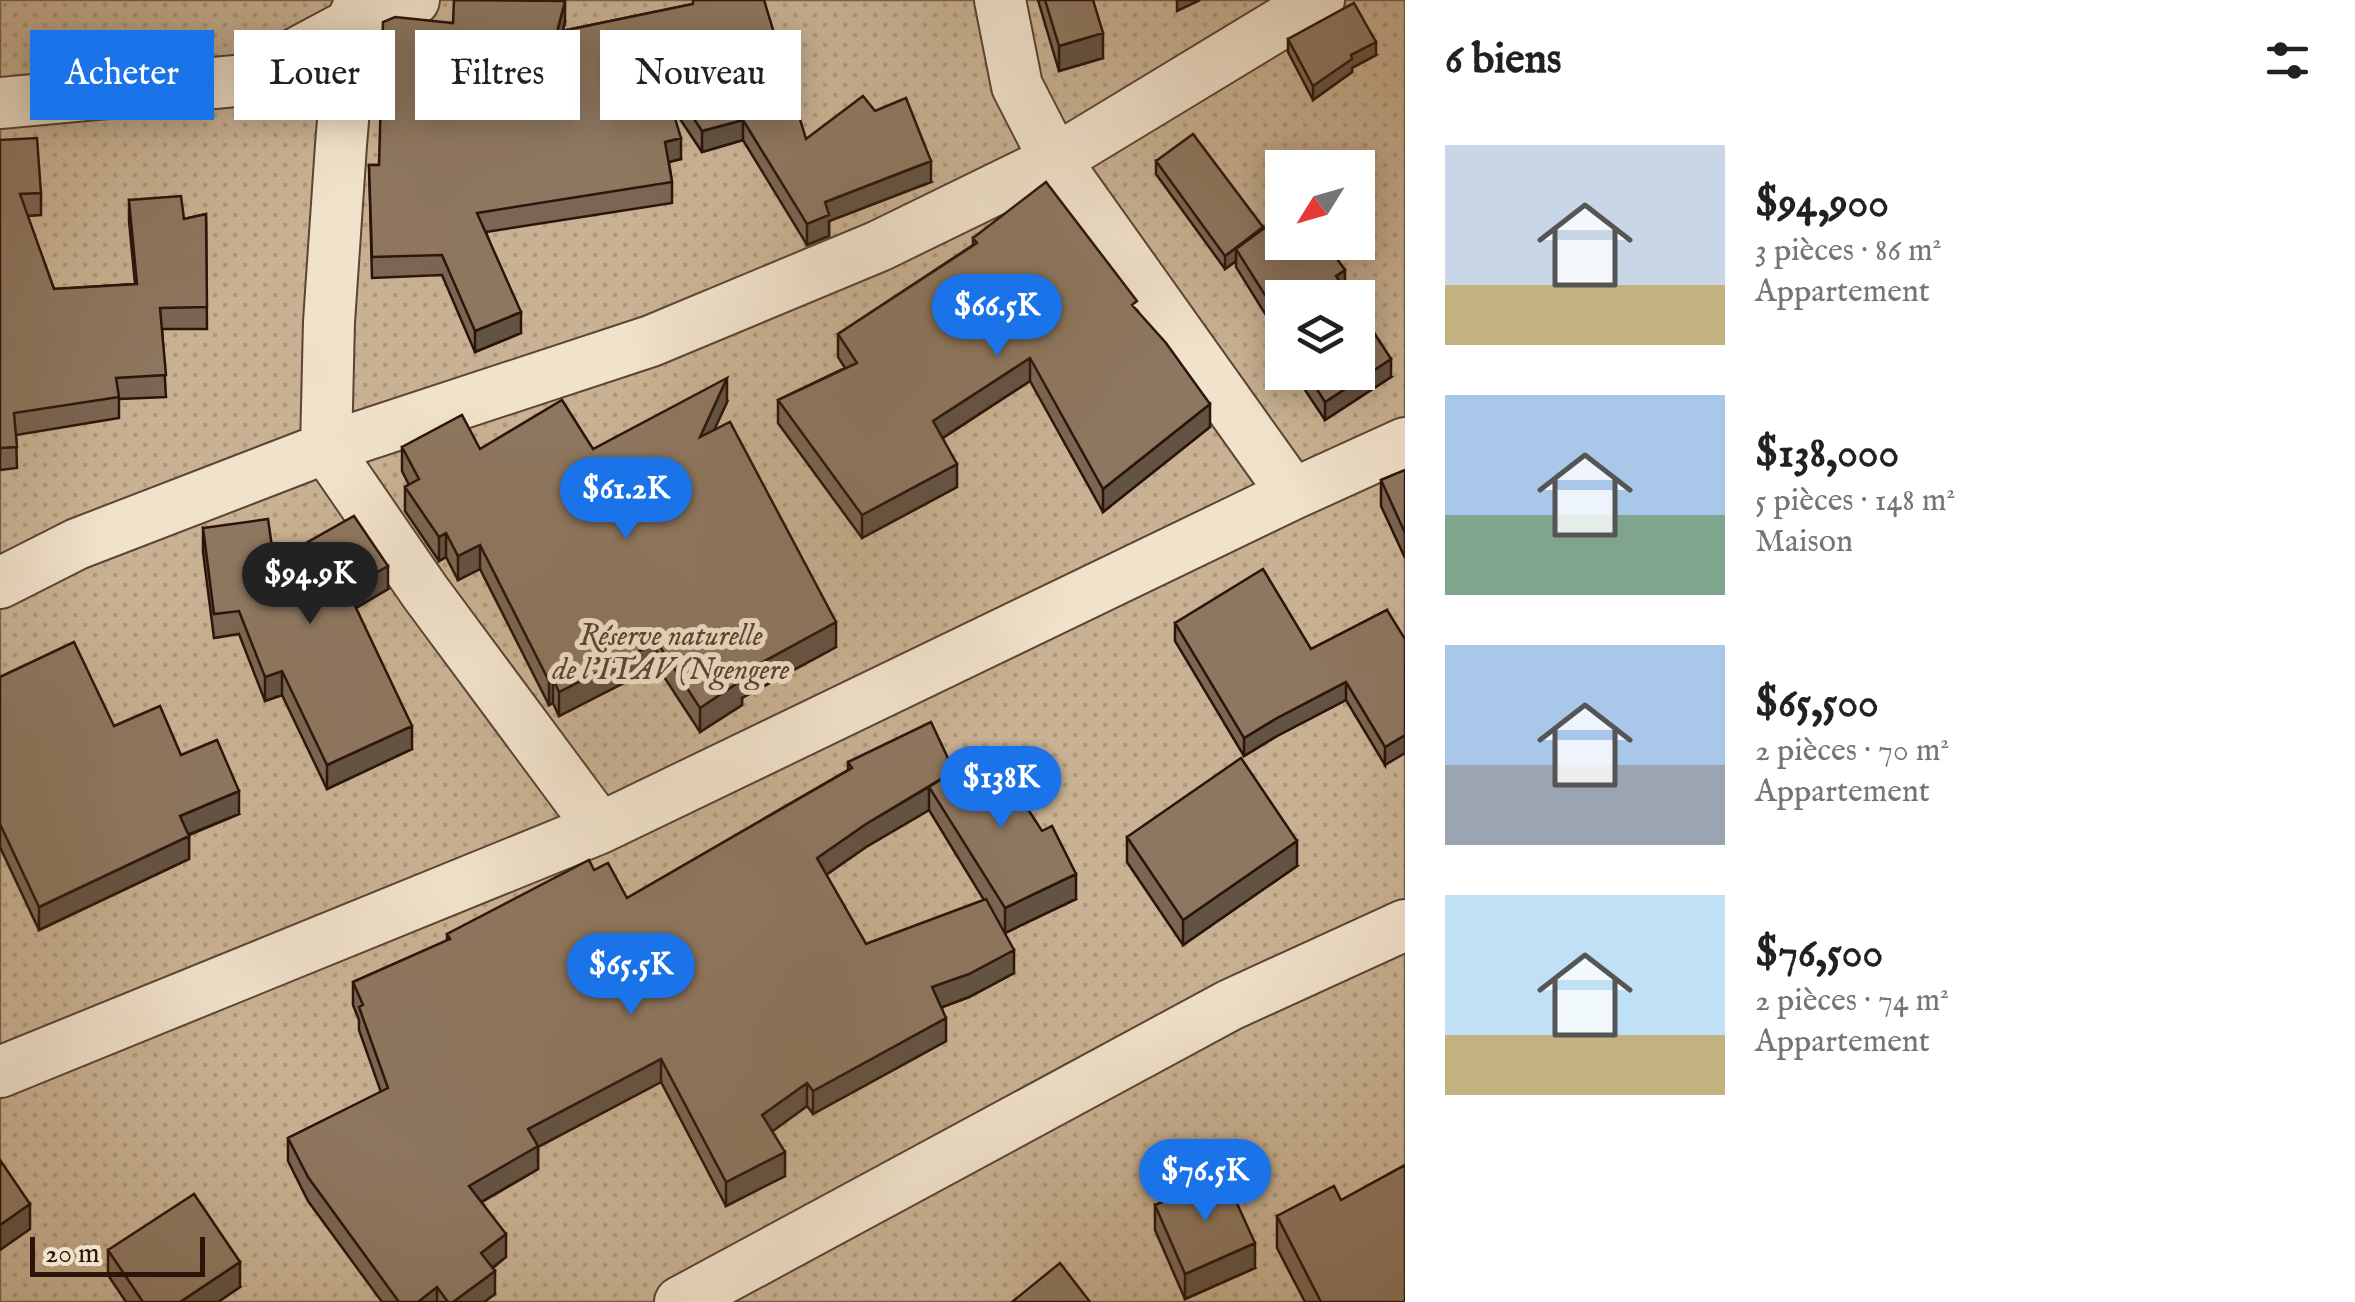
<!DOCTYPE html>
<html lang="fr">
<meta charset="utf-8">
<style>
:root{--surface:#fff;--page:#f2f2f2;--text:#202124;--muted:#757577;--accent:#1a73e8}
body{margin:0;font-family:"IM FELL English",serif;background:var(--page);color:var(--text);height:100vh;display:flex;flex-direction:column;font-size:38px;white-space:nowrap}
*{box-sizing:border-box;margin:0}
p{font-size:32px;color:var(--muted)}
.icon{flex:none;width:55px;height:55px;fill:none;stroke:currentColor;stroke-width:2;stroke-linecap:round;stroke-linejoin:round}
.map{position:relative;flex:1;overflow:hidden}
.side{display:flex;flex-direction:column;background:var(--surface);width:950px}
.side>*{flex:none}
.guide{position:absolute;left:30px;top:30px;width:950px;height:90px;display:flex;gap:20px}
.needle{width:65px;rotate:233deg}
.buttons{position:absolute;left:1265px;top:150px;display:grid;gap:20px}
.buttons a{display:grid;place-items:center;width:110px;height:110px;border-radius:0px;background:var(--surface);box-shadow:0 5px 25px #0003;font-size:50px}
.scale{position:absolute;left:30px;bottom:25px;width:175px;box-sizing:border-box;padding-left:10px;border:5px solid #2c140b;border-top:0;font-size:28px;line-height:35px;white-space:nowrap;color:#2c140b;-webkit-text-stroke:8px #f1e2cb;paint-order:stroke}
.price{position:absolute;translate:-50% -85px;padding:0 22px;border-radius:35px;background:var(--accent);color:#fff;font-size:32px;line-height:65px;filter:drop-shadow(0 2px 5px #0008)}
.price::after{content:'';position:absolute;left:50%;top:60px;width:30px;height:22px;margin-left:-15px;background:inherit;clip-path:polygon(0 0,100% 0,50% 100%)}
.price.active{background:#222;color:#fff}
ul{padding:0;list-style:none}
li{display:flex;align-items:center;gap:30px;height:250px;padding:0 40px}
li span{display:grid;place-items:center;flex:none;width:280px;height:200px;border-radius:0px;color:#555}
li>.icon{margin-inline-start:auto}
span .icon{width:120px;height:120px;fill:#fffc;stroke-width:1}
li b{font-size:42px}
h2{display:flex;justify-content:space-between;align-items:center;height:120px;padding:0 40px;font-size:42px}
.pill{padding:0 35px;border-radius:0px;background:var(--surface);box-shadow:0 5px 25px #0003;font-size:35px;line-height:90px}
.pill.active{background:var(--accent);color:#fff}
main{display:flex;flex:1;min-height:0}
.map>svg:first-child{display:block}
.grass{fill:url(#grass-dots);stroke:#7a634f;stroke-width:2.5;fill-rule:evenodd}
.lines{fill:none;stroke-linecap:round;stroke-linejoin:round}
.minor-casing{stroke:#5b4434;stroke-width:54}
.minor{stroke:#f1e2cb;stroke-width:50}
.wall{fill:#7a6653;stroke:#2c140b;stroke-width:2.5;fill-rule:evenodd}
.shaded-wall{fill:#635343;stroke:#2c140b;stroke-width:2.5}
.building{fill:#8e7760;stroke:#2c140b;stroke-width:2.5}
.labels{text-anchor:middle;stroke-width:10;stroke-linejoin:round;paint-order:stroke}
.park-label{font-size:30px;font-style:italic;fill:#5b4334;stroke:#f1e2cb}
</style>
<main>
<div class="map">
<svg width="1405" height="1302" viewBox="0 0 1405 1302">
<defs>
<pattern id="grass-dots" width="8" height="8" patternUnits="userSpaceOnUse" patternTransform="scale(2.5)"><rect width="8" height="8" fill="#c9b293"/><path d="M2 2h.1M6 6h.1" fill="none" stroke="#ad987d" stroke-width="1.8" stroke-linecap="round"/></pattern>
</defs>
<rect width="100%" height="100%" fill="#e9d2af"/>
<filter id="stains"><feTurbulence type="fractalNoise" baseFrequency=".002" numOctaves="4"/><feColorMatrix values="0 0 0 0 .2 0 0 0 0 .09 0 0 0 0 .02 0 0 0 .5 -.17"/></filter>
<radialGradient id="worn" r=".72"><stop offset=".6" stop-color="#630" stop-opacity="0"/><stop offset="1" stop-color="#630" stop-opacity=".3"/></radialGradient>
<!-- grass -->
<path class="grass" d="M0,0H1405V1302H0ZM1282,168H1358V242H1282ZM1282,298H1358V372H1282Z"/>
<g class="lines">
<!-- minor casing -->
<g class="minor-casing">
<path id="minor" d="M361,0L351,24L341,145L329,322L326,448L425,592L600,828
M1000,0L1017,86L1055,160L1293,494
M0,103L246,80L351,24L414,0
M0,583L77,544L326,448L651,341L879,246L1055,160L1319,0
M0,1072L600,828L1293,494L1405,443
M680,1302L1230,1005L1405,925"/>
</g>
<!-- minor -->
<use href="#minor" class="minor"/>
</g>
<!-- wall -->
<path class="wall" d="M1038,0H1093L1103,58L1059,71Z
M693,4L806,139L931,182L829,221V236L807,245L743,140L702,152L670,104L681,159L669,162L672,182V203L486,232L521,333L475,352L442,275L372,278L369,165H379L453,23L565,22L562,31Z
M1288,39L1376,55L1352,68V72L1313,100L1288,52Z
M0,140L41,193V215L27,216L54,289L135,284L129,221V200L184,219L206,214L207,329H162L166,397L119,399V418L16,435L17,468L0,470Z
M1156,161L1263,229L1282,298V341L1236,267V261L1225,269L1156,174Z
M973,238L1137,310L1210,427L1103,512L1030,381L943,438L957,487L862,538L778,423V400L845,368L838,357V334L973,245Z
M1293,372H1358L1391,377L1325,420Z
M727,402L714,430L836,647L742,698V705L700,732L657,666L559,716L553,703L549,705L480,569L458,580L446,557L439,561L405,511V487L409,485L402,471V447L480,449H593Z
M1405,470V558L1381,506V480Z
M203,528L274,561L388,589L356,608L412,749L327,789L282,695L265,701L239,634L214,638L203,552Z
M1387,610L1385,765L1346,700L1277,736L1244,756L1175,641V623L1311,649Z
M0,677L181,755L239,814L189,835V859L39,930L0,847Z
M848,762L954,771L1076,899L1005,933L1014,973L969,997L942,1007L946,1041L813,1114L807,1106L772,1131L785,1176L726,1206L661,1082L538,1147V1169L482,1202L506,1257L493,1268L495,1294L484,1302H382L308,1201L288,1161V1138L381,1092L359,1030V1020L353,1005V982L447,941V934L594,870L627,898L848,770ZM929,810L984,900L866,944L826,875L866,847Z
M1127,837L1297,866L1183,945L1127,862Z
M1341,1200L1405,1302H1305L1277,1248V1216Z
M1155,1205L1255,1268L1185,1299L1155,1230Z
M108,1250L240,1287L218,1302H126L108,1275Z"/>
<!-- shaded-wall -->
<path class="shaded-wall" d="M1177,0H1200L1177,11Z
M565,1V22L557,53V32Z
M1103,33V58L1059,71V46Z
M1376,42V55L1352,68V72L1313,100V86L1351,55Z
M743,120V140L702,152V131Z
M681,138V159L665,163V142Z
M931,161V182L829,221V236L807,245V224L825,202Z
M1263,227V240L1236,249V261L1225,269V256Z
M1345,270V289L1336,276Z
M521,312V333L475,352V331Z
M1030,358V381L933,444V421Z
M1391,359V377L1325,420V402Z
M727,378V402L700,461V437Z
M1210,404V427L1103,512V489Z
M957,464V487L862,538V515Z
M446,533V557L439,561V537Z
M480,545V569L458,580V556Z
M388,566V589L347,613V589Z
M836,622V647L742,698V705L700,732V708L739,675Z
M657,642V666L559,716V692Z
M282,671V695L265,701V677Z
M553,679V703L549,705V681Z
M1346,682V700L1277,736L1244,756V738L1277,718Z
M412,726V749L327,789V765Z
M1405,735V753L1385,765V747Z
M929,787V810L866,847L817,881V858L866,824Z
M239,791V814L180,838V816Z
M189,836V859L39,930V907Z
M1297,841V866L1183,945V920Z
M1076,874V899L1005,933V908Z
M1014,950V973L969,997L932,1011V987Z
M946,1018V1041L813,1114V1091Z
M661,1059V1082L538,1147V1169L469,1209V1186L528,1129Z
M807,1083V1106L762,1139V1115Z
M785,1152V1176L726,1206V1182Z
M30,1204V1229L0,1250V1225Z
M506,1234V1257L481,1276V1253Z
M1255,1243V1268L1185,1299V1274Z
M240,1262V1287L218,1302H180Z
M495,1271V1294L484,1302H453Z
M437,1287V1302H418Z"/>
<!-- building -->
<path class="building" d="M454,0L565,1L557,32L693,4V0H764L806,139L863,96L875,111L906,98L931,161L825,202L829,215L807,224L743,120L702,131L659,66L681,138L665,142L672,182L477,213L521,312L475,331L442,255L372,257L369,165H379L383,22L395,17L453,23Z
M1045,0H1093L1103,33L1059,46Z
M1354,3L1376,42L1351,55L1352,59L1313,86L1288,39Z
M1193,134L1263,227L1225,256L1156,161Z
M37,138L41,193L20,194L54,289L137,284L129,200L181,196L184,219L206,214L207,307L160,308L166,375L116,378L119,397L14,413L17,447L0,448V140Z
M1046,182L1137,301L1132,305L1166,343L1210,404L1103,489L1030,358L933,421L957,464L862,515L778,400L857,363L838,334L977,243L973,238Z
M1282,215V242H1325L1345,270L1336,276L1350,298H1282V322L1236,249Z
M1358,308L1391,359L1325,402L1306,372H1358Z
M727,378L700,437L730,422L836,622L739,675L742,680L700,708L657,642L559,692L553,679L549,681L480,545L458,556L446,533L439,537L405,487L419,479L402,447L462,415L480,449L562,400L593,449Z
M1405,470V533L1381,480Z
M354,516L388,566L347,589L412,726L327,765L282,671L265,677L239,611L214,614L203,528L268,519L274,561Z
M1263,569L1311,649L1387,610L1405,639V735L1385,747L1346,682L1277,718L1244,738L1175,623Z
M74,642L114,726L160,706L181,755L217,740L239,791L180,816L189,836L39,907L0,824V677Z
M931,722L954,771L866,824L817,858L866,944L986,899L1014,950L969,974L932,987L946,1018L813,1091L807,1083L762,1115L785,1152L726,1182L661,1059L528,1129L538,1146L469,1186L506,1234L481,1253L495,1271L453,1302H448L437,1287L418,1302H399L308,1177L288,1138L388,1088L359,1007L363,1005L353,982L450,939L447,934L589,860L594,870L608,863L627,898L852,768L848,762Z
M989,749L1042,831L1052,826L1076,874L1005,908L929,787Z
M1241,758L1297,841L1183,920L1127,837Z
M0,1160L30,1204L0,1225Z
M1405,1165V1302H1321L1277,1216L1334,1186L1341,1200Z
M1224,1175L1255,1243L1185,1274L1155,1205Z
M194,1194L240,1262L180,1302H143L108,1250Z
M1060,1263L1090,1302H1012Z"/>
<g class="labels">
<!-- park labels -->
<g class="park-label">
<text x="671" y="645">Réserve naturelle<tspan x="671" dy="34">de l'ITAV (Ngengere</tspan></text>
</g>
</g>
<rect width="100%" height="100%" filter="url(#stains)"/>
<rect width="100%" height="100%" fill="url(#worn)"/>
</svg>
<div class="buttons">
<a><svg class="needle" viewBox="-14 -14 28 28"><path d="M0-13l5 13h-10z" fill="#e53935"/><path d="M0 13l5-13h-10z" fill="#757577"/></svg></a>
<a><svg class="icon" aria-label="layers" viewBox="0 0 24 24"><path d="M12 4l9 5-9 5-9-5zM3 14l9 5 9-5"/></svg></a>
</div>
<div class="scale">20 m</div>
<b class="price" style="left:997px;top:359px">$66.5K</b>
<b class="price" style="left:626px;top:542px">$61.2K</b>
<b class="price active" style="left:310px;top:627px">$94.9K</b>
<b class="price" style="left:1001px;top:831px">$138K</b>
<b class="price" style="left:631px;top:1018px">$65.5K</b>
<b class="price" style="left:1205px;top:1224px">$76.5K</b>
<div class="guide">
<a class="pill active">Acheter</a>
<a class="pill">Louer</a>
<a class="pill">Filtres</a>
<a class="pill">Nouveau</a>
</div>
</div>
<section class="side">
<h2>6 biens<svg class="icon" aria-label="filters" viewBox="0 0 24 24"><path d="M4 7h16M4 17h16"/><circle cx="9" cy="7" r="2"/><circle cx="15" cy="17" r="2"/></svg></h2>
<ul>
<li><span style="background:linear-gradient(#c9d6e8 70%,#c2b280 0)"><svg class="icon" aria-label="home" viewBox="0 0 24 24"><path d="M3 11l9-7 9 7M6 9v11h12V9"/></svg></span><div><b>$94,900</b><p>3 pièces · 86 m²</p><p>Appartement</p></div></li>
<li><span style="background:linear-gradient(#a9c7e8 60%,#7fa58c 0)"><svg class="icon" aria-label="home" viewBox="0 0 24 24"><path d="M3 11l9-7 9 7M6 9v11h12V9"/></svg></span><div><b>$138,000</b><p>5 pièces · 148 m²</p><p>Maison</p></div></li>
<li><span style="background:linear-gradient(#a9c7e8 60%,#9aa5b1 0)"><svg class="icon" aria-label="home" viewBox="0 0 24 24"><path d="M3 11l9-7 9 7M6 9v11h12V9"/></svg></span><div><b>$65,500</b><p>2 pièces · 70 m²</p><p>Appartement</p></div></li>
<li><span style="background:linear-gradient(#bfe0f5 70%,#c2b280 0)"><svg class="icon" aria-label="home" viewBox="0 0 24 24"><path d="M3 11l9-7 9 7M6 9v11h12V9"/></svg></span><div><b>$76,500</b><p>2 pièces · 74 m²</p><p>Appartement</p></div></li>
</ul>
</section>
</main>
